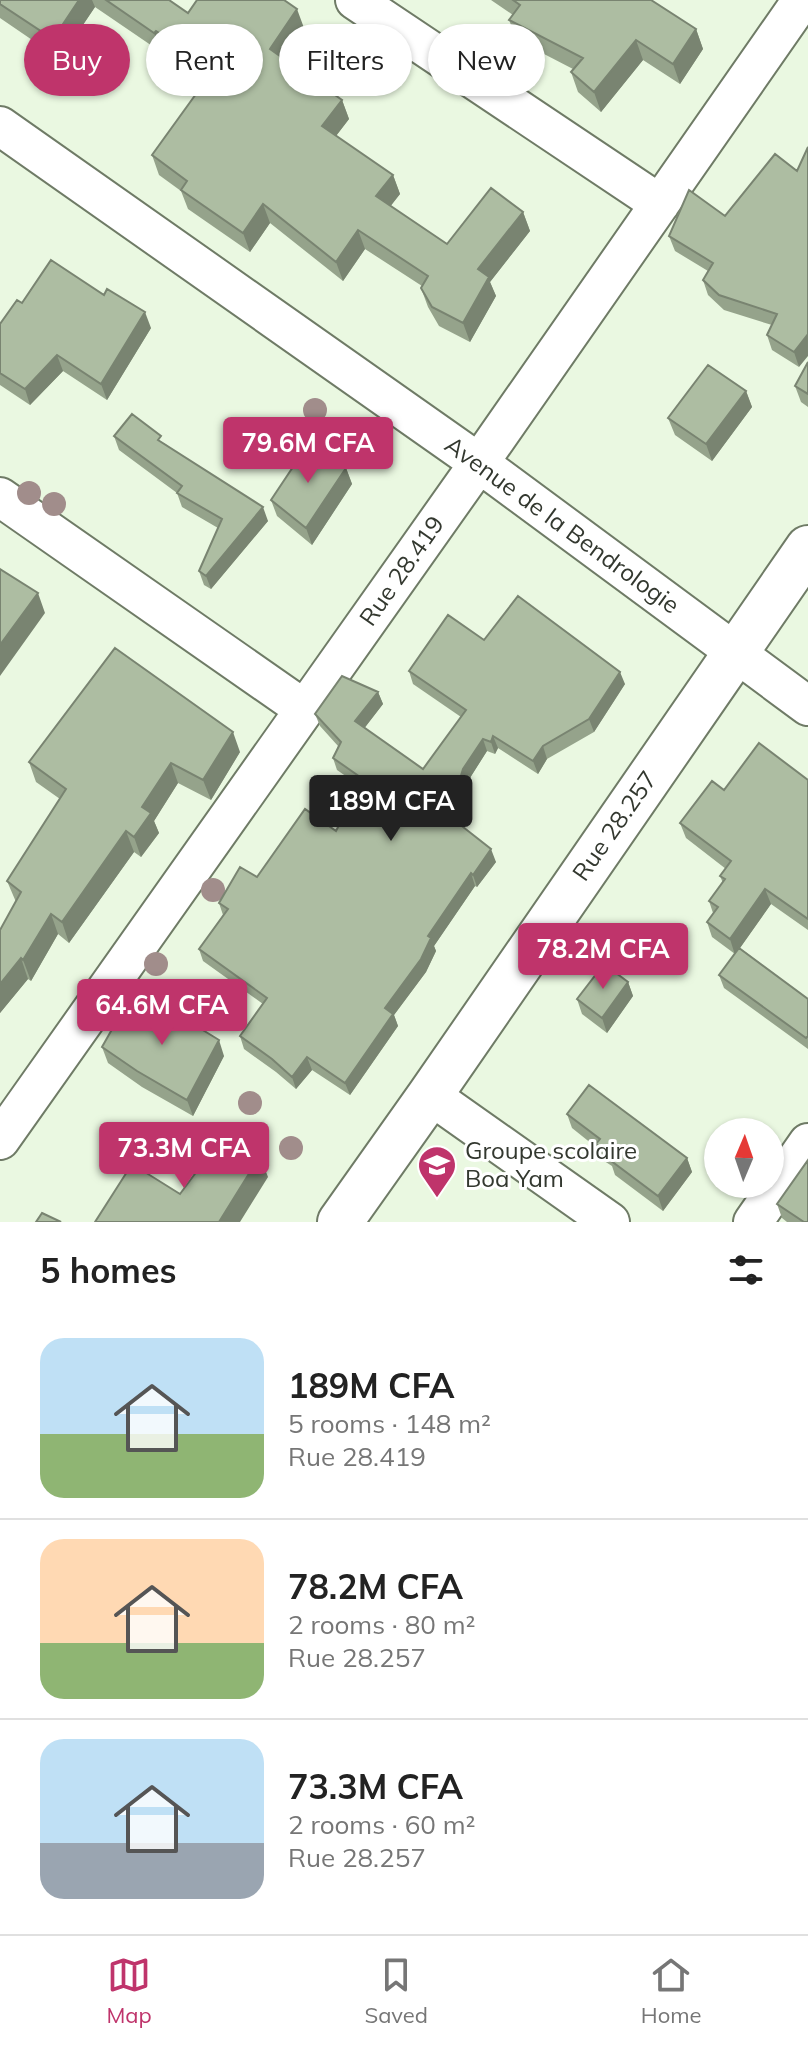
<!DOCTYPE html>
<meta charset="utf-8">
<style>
:root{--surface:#fff;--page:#f6f6f6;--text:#222;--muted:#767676;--line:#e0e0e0;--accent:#bf346b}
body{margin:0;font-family:Mulish,sans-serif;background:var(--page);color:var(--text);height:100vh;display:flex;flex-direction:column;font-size:30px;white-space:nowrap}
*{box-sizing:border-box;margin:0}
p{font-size:26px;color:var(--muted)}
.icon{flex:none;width:44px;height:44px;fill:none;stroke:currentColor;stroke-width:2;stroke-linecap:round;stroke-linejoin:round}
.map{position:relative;height:1222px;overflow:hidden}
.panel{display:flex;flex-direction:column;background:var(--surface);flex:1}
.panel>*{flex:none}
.top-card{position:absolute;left:24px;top:24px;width:760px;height:72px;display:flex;gap:16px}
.needle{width:52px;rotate:2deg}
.fabs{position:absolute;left:704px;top:1118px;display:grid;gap:16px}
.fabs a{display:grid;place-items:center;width:80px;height:80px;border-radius:50%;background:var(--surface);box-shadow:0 2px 6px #0004;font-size:40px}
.price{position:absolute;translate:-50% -68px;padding:0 18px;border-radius:8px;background:var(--accent);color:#fff;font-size:26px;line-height:52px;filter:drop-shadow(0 2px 4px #0008)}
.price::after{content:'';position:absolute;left:50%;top:48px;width:24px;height:18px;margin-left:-12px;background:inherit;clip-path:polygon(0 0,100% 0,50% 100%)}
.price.on{background:#222;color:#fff}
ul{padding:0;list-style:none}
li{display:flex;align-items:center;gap:24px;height:200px;padding:0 40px}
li+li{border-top:2px solid var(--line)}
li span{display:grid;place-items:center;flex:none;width:224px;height:160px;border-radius:24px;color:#555}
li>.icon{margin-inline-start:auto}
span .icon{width:96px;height:96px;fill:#fffc;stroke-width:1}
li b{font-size:34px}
h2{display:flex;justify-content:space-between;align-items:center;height:96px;padding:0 40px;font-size:34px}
.chip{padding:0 28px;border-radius:36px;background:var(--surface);box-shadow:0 2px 6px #0004;font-size:28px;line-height:72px}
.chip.on{background:var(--accent);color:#fff}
.dock{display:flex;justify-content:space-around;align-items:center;height:112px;border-top:2px solid var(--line);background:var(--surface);font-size:22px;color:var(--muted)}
.dock a{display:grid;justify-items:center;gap:4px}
.dock .on{color:var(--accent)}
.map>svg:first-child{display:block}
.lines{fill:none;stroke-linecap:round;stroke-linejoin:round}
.minor-casing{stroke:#6f7b66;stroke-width:42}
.tertiary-casing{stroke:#6f7b66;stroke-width:48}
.minor{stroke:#fff;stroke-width:38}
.tertiary{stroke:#fff;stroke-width:44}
.tree{fill:#a18d8b}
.wall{fill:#95a38b}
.shaded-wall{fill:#798471}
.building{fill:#adbda2;stroke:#798471;stroke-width:2}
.labels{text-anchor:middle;stroke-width:6;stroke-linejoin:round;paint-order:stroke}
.street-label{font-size:24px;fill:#33382f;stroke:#fff}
.poi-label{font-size:24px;fill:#33382f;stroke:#fff;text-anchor:start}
</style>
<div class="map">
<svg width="808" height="1222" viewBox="0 0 808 1222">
<rect width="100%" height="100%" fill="#eaf8e1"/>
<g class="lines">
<!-- minor casing -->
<g class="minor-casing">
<path id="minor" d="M355,0L660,204
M0,126L479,463L808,706
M0,497L304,709
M430,1095L610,1222
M0,1140L479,463L802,0
M753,1222L808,1143"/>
</g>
<!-- tertiary casing -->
<g class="tertiary-casing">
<path id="tertiary" d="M340,1222L430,1095L808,548"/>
</g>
<!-- minor -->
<use href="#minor" class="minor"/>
<!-- tertiary -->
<use href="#tertiary" class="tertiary"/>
</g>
<!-- trees -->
<g class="tree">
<circle cx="315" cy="410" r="12"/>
<circle cx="29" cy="493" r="12"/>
<circle cx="54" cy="504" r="12"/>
<circle cx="213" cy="890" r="12"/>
<circle cx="156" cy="964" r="12"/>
<circle cx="128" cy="1009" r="12"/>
<circle cx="250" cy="1103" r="12"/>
<circle cx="291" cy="1148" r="12"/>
</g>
<!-- wall -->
<path class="wall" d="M0,0H169L188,13L304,28L284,58L342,100L349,119L336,136L393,175L400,194L390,206L447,244L523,212L530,231L490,282L496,296L470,342L439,326L428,307L421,288L422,286L365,249L343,281L270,223L250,252L188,209L181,191L159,175L152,155L207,79L163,50L161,52L95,7L60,59L0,18Z
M491,0H651L696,29L703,49L680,84L643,60L601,112L578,92L571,72L573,69L517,40L509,20L513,15Z
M775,154L799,367L772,350L767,335L772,325L724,310L708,295L703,280L708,271L675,251L669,236L725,216Z
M22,303L151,328L107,400L63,371L30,405L0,385V324Z
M808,362V407L801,402L795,386Z
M746,391L752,407L712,461L675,435L668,418Z
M114,436L164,443L268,521L211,589L204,585L199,571L218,528L182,507L177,493L119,450Z
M346,468L352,484L312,545L277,516L271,500Z
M484,640L625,684L594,732L547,759L538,774L498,748L495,754L487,751L468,781L456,821L496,862L477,887L475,886L434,946L436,951L426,972L394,1015L398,1026L350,1095L312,1070L296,1089L276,1072L244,1049L240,1036L263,1004L203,961L199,949L223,915L219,903L257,877L336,831L360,786L337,770L333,758L338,746L320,726L315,714L378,692L383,704L364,728L423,769L461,717L413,684L409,671Z
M240,752L211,800L178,783L154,821L159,833L141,857L134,852L69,943L58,934L31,981L28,979L0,1013V930L16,902L7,881L60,799L36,782L29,762Z
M808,780V930L771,904L740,948L808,999V1049L724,988L719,975L735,954L712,937L707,922L713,913L709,901L723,883L720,876L726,869L686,838L680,823Z
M628,982L633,996L607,1033L582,1014L577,999Z
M138,1018L224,1056L193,1116L142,1087L108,1063L102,1047Z
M567,1114L687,1158L692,1172L663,1211L615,1175L612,1166L601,1159L597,1148L572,1128Z
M777,1204L808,1222H787L782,1218Z"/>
<!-- shaded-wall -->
<path class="shaded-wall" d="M79,0H92L95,7L60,59L53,39Z
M297,9L304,28L277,68L270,49Z
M696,29L703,49L680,84L673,64Z
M156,31L163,50L161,52L154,33Z
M636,40L643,60L601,112L594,92Z
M342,100L349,119L329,145L322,126Z
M393,175L400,194L383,216L376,196Z
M263,204L270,223L250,252L243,233Z
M523,212L530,231L490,282L496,296L470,342L463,323L478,269Z
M358,230L365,249L343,281L336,262Z
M145,312L151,328L107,400L101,384Z
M808,334V356L799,367L794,352Z
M57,355L63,371L30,405L25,389Z
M746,391L752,407L712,461L706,444Z
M346,468L352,484L312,545L306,528Z
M263,507L268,521L211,589L206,576Z
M38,593L45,613L0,676V645Z
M620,672L625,684L594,732L589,719Z
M378,692L383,704L360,734L355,721Z
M233,732L240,752L211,800L203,780Z
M493,736L498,748L495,754L491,742Z
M483,739L487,751L468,781L453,829L449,816L463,769Z
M543,746L547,759L538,774L533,761Z
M171,763L178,783L154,821L159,833L141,857L134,837L142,807Z
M126,831L134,852L69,943L62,922Z
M491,849L496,862L477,887L473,875Z
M471,873L475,886L434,946L436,951L426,972L394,1015L398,1026L350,1095L345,1083L385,1008L428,936Z
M765,889L771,904L735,955L730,939Z
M51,914L58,934L31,981L23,960Z
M21,958L28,979L0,1013V984Z
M628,982L633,996L607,1033L602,1018Z
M219,1040L224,1056L193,1116L187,1100Z
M307,1057L312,1070L296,1089L292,1077Z
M260,1156L268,1177L240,1222H219Z
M687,1158L692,1172L663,1211L658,1196Z"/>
<!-- building -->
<path class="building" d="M0,0H79L53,39L0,4Z
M106,0H169L188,13L197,0H284L297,9L270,49L342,100L322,126L393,175L376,196L447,244L491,188L523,212L478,269L489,277L463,323L432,307L421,288L428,276L358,230L336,262L263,204L243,233L181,190L187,181L152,155L214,69L156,31L154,33Z
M513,0H651L696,29L673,64L636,40L594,92L571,72L583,58L509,20L520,5Z
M808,147V334L794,352L767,335L777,314L719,295L703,280L713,263L669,236L689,190L725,216L775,154L797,171Z
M51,260L104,295L107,289L145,312L101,384L57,355L25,389L0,373V324L17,300L22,303Z
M808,362V394L795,386Z
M708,365L746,391L706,444L668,418Z
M132,414L161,436L158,440L263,507L206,576L199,571L222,519L177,493L182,486L114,436Z
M309,443L346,468L306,528L271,500Z
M0,569L38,593L0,645Z
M518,596L620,672L589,719L543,746L533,761L493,736L491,742L483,739L463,769L449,816L491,849L473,875L471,873L428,936L431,938L421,959L385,1008L393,1014L345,1083L307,1057L292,1077L272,1059L240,1036L267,998L199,949L228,909L219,903L240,867L257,877L305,809L336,831L363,779L333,758L341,742L315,714L342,676L378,692L355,721L423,769L466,710L409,671L448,615L484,640Z
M115,648L233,732L203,780L171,763L142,807L151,813L134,837L126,831L62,922L51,914L23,960L21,958L0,984V930L21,892L7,881L66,789L29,762Z
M759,743L808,780V919L765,889L730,939L707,922L718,907L709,901L725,879L720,876L731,861L680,823L712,781L724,790Z
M739,948L808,999V1036L806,1038L719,975Z
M604,964L628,982L602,1018L577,999Z
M149,997L219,1040L187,1100L137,1071L102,1047L123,1010L138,1018Z
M589,1085L687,1158L658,1196L610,1160L613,1156L596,1144L600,1139L567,1114Z
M226,1132L260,1156L219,1222H95L132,1164L180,1194Z
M808,1160V1222H804L777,1204Z
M42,1213L61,1222H36Z"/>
<!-- icons -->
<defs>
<g id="school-pin" transform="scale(2)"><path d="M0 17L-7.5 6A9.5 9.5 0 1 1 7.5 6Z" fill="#bf346b" stroke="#fff"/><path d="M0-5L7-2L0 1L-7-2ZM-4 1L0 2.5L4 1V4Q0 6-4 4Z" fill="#fff"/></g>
</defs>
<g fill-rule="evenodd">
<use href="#school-pin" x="437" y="1165"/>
</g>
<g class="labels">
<!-- street labels -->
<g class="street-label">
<text transform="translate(562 525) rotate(36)" y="8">Avenue de la Bendrologie</text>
<text transform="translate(402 571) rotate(-55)" y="8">Rue 28.419</text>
<text transform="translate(615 826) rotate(-55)" y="8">Rue 28.257</text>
</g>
<!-- poi labels -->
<g class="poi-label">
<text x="465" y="1159">Groupe scolaire<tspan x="465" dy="28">Boa Yam</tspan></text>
</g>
</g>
</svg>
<div class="fabs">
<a><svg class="needle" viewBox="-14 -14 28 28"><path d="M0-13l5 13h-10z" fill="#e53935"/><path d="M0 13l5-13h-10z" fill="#767676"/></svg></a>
</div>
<b class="price" style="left:308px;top:485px">79.6M CFA</b>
<b class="price on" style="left:391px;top:843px">189M CFA</b>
<b class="price" style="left:603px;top:991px">78.2M CFA</b>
<b class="price" style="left:162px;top:1047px">64.6M CFA</b>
<b class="price" style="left:184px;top:1190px">73.3M CFA</b>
<div class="top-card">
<a class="chip on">Buy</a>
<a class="chip">Rent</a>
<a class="chip">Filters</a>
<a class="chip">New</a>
</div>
</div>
<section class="panel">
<h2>5 homes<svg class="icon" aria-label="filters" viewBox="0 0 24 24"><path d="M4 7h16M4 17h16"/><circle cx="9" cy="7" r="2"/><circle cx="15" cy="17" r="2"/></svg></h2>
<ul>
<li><span style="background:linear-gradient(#bfe0f5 60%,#8fb573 0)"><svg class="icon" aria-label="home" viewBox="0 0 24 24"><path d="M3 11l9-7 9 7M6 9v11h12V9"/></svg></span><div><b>189M CFA</b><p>5 rooms · 148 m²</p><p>Rue 28.419</p></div></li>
<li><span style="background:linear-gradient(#ffd9b3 65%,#8fb573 0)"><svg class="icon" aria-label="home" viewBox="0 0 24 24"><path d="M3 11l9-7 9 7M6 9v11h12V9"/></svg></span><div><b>78.2M CFA</b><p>2 rooms · 80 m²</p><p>Rue 28.257</p></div></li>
<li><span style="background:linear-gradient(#bfe0f5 65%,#9aa5b1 0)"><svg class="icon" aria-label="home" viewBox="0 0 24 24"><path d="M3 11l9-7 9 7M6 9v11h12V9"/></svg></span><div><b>73.3M CFA</b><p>2 rooms · 60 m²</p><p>Rue 28.257</p></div></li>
</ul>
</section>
<nav class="dock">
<a class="on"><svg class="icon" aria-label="map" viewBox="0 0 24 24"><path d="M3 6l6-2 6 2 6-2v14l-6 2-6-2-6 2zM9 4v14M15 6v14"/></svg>Map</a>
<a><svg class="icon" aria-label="saved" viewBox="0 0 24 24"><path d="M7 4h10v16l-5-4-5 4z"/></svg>Saved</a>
<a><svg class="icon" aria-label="home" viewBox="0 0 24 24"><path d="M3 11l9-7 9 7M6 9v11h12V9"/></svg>Home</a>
</nav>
